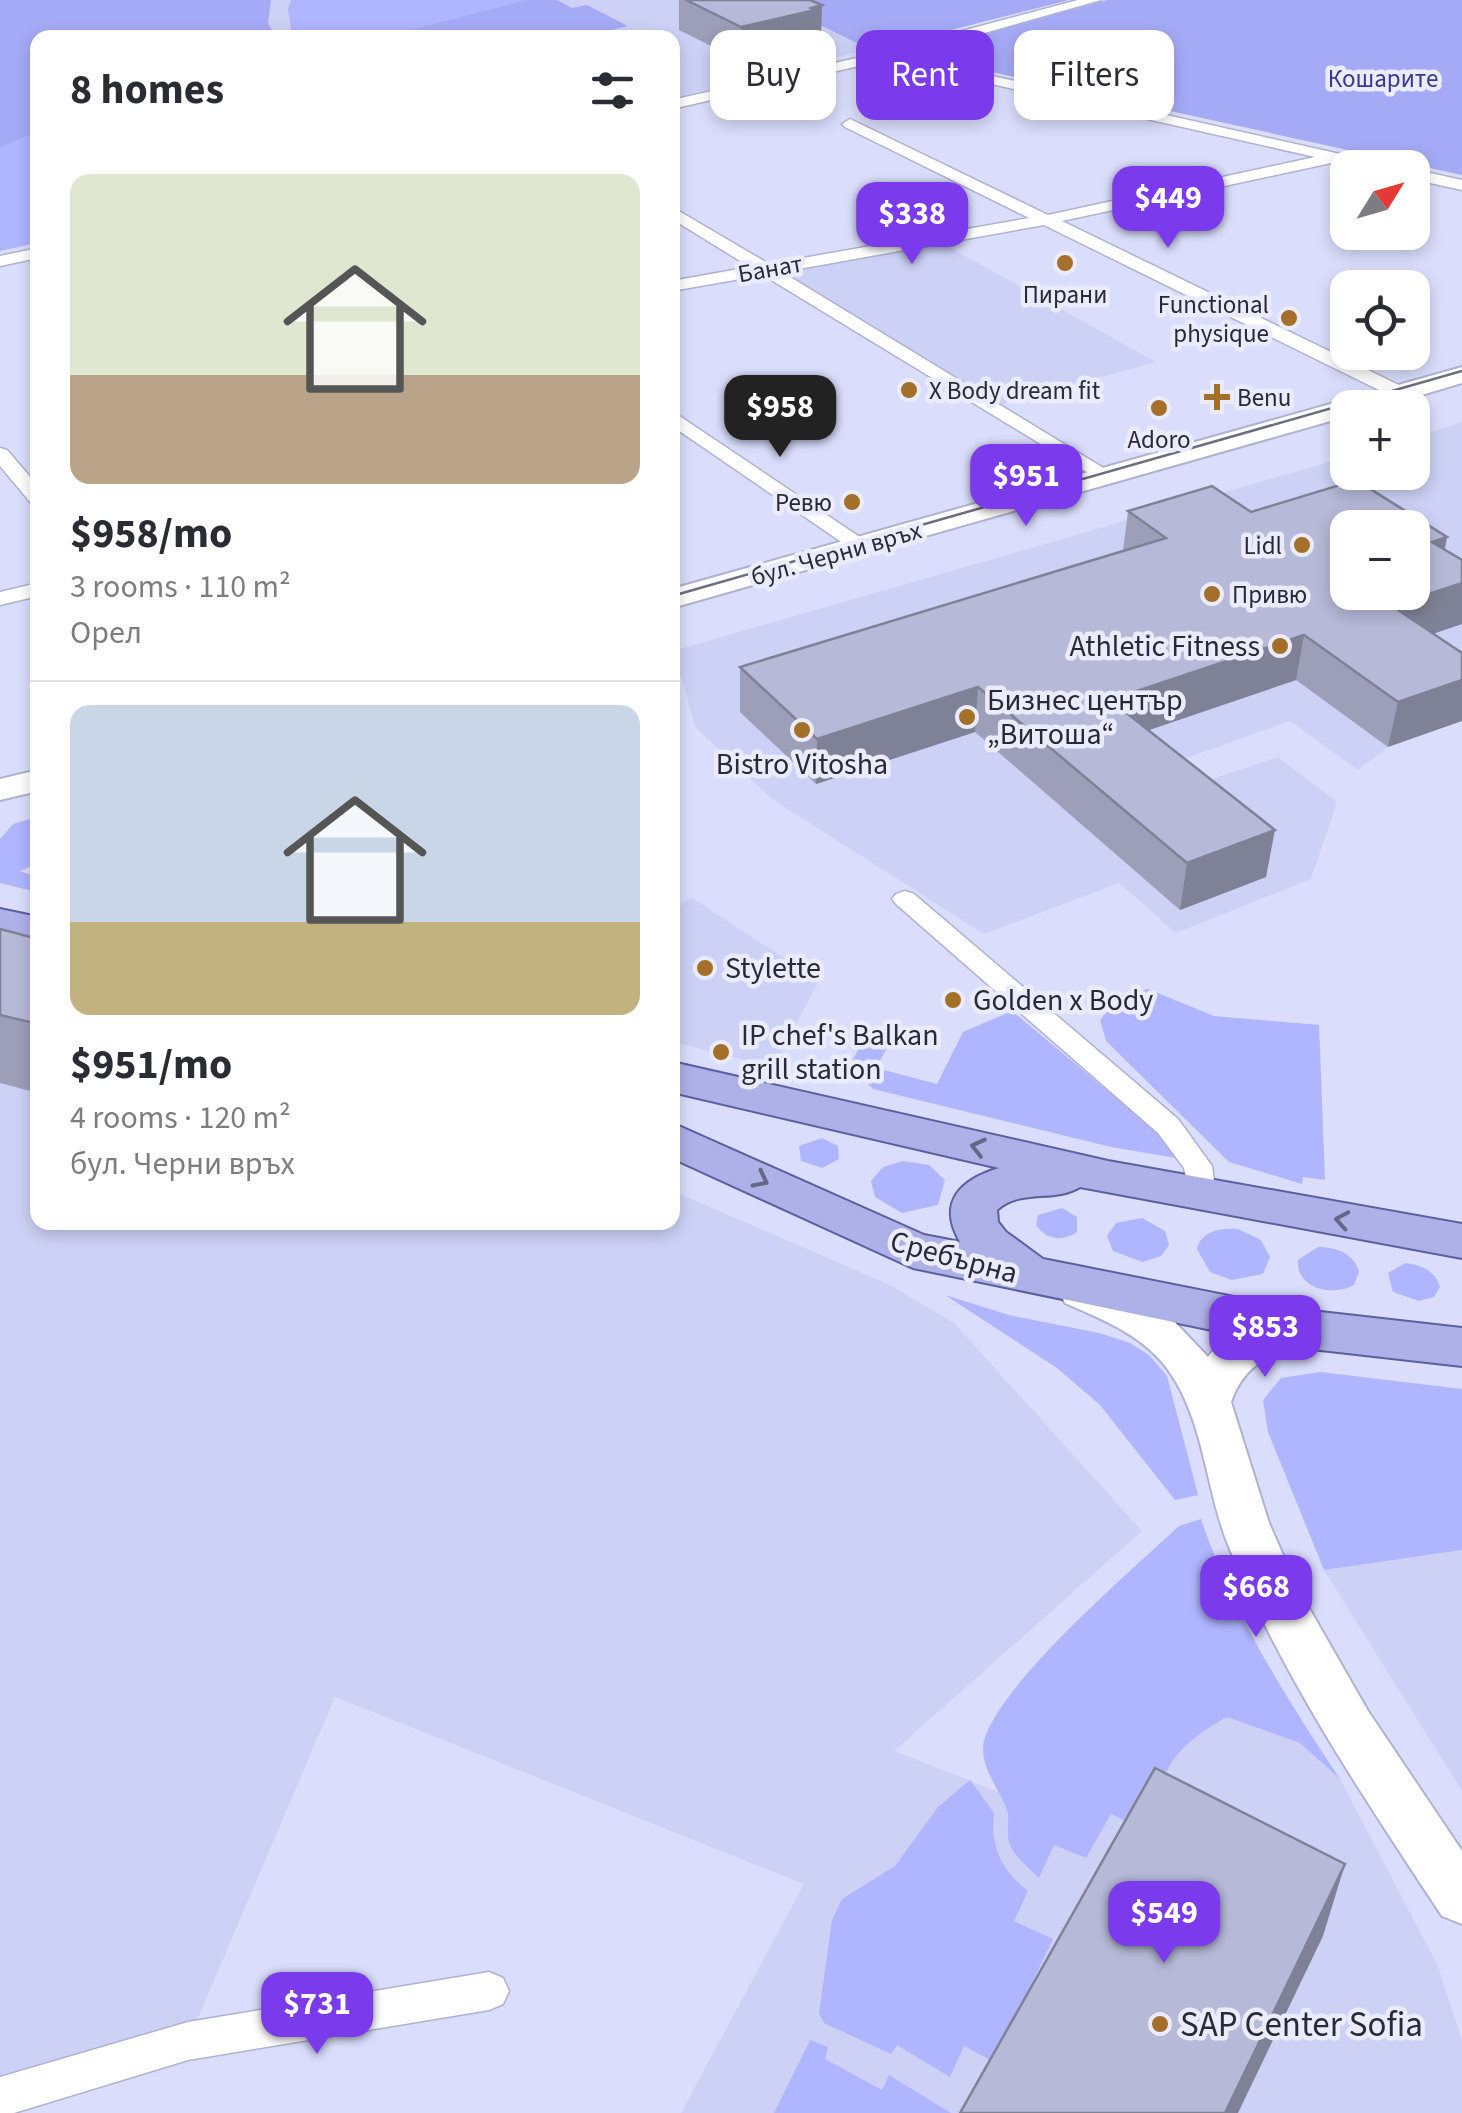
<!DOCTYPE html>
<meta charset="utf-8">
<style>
:root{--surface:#fff;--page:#f2f2f3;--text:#2b2b33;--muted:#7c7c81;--line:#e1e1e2;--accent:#7c3aed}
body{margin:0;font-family:"Source Sans 3",sans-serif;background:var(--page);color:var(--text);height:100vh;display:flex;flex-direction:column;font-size:38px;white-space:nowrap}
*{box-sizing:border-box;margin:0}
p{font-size:32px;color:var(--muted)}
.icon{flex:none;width:55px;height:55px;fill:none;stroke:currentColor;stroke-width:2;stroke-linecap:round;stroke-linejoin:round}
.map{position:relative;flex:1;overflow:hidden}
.details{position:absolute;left:30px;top:30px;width:650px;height:1200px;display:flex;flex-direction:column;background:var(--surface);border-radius:20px;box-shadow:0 5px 15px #0003}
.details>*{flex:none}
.guide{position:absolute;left:710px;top:30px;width:600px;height:90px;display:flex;gap:20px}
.needle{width:65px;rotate:53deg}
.tools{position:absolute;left:1330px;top:150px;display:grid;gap:20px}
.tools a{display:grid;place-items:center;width:100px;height:100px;border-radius:20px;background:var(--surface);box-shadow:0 5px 15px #0003;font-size:50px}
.price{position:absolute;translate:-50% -85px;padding:0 22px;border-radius:20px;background:var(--accent);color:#fff;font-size:32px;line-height:65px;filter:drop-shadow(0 2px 5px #0008)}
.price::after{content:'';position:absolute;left:50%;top:60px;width:30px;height:22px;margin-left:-15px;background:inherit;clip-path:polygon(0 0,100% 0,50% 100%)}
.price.selected{background:#222;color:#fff}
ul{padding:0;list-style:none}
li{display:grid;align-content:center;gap:20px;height:530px;padding:0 40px}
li+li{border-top:2px solid var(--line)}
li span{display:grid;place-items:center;height:310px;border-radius:20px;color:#555}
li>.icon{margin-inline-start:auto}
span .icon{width:180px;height:180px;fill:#fffc;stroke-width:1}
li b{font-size:42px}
h2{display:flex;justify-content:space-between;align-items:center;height:120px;padding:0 40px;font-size:42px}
.pill{padding:0 35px;border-radius:20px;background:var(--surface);box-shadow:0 5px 15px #0003;font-size:35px;line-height:90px}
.pill.selected{background:var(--accent);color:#fff}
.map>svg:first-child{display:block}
.built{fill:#cdd1f6;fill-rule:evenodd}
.green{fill:#afb5ff}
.forest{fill:#a5aaf6}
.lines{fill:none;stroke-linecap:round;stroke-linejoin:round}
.street-casing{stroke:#afb2cf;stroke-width:3}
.secondary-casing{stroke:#afb2cf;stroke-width:4}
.primary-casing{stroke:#5c5f9f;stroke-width:4}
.street{fill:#fff;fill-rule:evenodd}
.secondary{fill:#fff;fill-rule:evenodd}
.primary{fill:#aeb0e8;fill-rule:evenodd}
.tram{stroke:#6c6e80;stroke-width:2.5}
.wall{fill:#9d9fb9}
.shaded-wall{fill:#7f8296}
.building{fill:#b6b9d7;stroke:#7f8296;stroke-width:2.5;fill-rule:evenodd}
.oneway{stroke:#656686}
.poi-dot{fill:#a46f28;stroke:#eaecfe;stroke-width:4}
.labels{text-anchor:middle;stroke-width:9;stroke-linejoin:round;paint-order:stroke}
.far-park-label{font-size:25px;fill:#3d388f;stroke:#eaecfe}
.far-street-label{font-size:25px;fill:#292a35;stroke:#eaecfe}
.far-poi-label{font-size:25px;fill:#292a35;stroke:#eaecfe;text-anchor:end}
.poi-label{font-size:30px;fill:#292a35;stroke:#eaecfe;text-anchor:start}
.street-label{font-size:30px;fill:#292a35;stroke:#eaecfe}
.near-poi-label{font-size:35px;fill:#292a35;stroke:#eaecfe;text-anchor:start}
</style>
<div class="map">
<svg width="1462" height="2113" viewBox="0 0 1462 2113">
<rect width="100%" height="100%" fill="#dadefc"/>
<!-- built -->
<path class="built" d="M0,0H1069L673,98L672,38H38L37,140Z
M940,242L1156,362L996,406L774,271Z
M1462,422V721L1388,747L1358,770L1290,721L1142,774L1166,794L1278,757L1337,802L1311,879L1176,933L1119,883L984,934L772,799L695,727L682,678L673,668V651L1347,457L1348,472H1412L1413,438ZM1348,528H1412V592H1348Z
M691,897L819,981L773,1067L673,1042V912Z
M0,990L37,999L38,1222H672L673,1191L890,1285L954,1323L1142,1531L894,1751L1046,1810L1170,1759L1201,1731L1227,1717L1301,1743L1340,1779L1438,1966L1462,2041V2113H681L804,1884L335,1697L188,2041L0,2100Z
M1462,1550V1791L1324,1570Z"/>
<!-- green -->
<path class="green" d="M291,0H526L397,33L292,36L288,9Z
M0,99L38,140L37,243L0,251Z
M37,817V864L20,871L37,877V892L0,883V839L13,824Z
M1148,989L1214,1016L1319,1025L1325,1180L1303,1177L1302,1184L1229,1162L1106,1041L1100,1020L1121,996Z
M1012,1011L1170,1143L1182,1159L1111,1147L873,1089L850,1065L869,1029L894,1035L876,1068L937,1084L963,1032Z
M822,1138L838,1146L839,1159L822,1168L801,1161L799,1146Z
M903,1161L929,1165L945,1180L938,1205L902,1213L875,1197L871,1181L883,1167Z
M1062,1208L1077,1217V1232C1063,1242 1046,1240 1036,1225L1038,1215Z
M1142,1218L1165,1231L1169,1245L1161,1256L1142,1262L1113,1251L1107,1236L1116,1223Z
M1238,1229L1261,1240L1270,1257L1263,1274L1232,1280L1210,1272L1197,1249C1202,1230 1221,1228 1238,1229Z
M1318,1247C1336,1247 1354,1253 1359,1272L1354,1285C1333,1297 1296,1289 1298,1260Z
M1405,1263C1421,1265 1435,1270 1440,1287L1434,1297L1419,1301L1393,1292L1388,1273Z
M945,1295L1009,1315L1099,1333L1130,1343L1149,1355L1167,1376L1198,1495L1175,1500L1100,1405L1057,1368Z
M1320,1372L1462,1389V1550L1324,1570L1268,1432L1263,1400L1281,1378Z
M1201,1519C1233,1614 1284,1695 1340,1779L1300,1743L1227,1717C1197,1734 1174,1750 1162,1782L1196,1856L1111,1814L1086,1858L1054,1845L1039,1878C1027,1866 1009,1853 1008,1836C1007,1828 1009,1820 1008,1813C1001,1790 978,1766 984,1741C998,1685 1133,1569 1179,1526Z
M970,1780L994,1813C990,1847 1002,1871 1028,1891L1014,1921L1053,1939L994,2062L964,2046L950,2077L897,2045L891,2054L824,2023L819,2013L832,1920L842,1899L895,1866L938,1807Z
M810,2040L828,2047L825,2059L882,2090L889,2075L951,2113H774Z"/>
<!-- forest -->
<path class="forest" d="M0,0H271L268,23L275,36L397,33L526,0H557L572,8L587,5L628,26L579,38H38L37,140L32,134L0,147Z
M769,0H1069L871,50Z
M1107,0H1462V175L910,54Z"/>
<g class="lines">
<!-- street casing -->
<g class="street-casing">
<path id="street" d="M1078,0H1101L903,56L1389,165L1391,168L1336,162L1062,221L1407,389V397H1393L1044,225L782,272L1110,472L1113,476L1103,482L763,275L672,291V281L750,267L672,219V207L769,264L1029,218L845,127L842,124L850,119L1048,215L1315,157L885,60L672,109V100L883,52Z
M1412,169L1462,180V190L1412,179Z
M38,248V258L0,266V256Z
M672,411L867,542V550H853L672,426Z
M0,448L7,450L38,486V505L31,503L0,466Z
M38,583V596L0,605V592Z
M905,891L914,894L1178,1119L1212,1166L1216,1195L1211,1202H1191L1184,1168L1158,1133L896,904L892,899L896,894Z
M489,1972L503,1978L509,1991L503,2004L489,2010L188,2060L14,2113H0V2077L188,2022Z"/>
</g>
<!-- secondary casing -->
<g class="secondary-casing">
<path id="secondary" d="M1462,367V383L1378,408H1348V416L672,608V589Z
M38,770V791L0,800V779Z
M1081,1276L1169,1316L1208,1357C1229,1329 1276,1306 1310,1316L1317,1328C1300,1358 1252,1343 1231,1402L1269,1523L1297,1587L1368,1711L1462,1851V1924L1442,1916C1364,1798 1284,1679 1229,1547C1206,1492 1205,1425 1171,1374C1147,1337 1104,1320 1065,1303L1059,1292L1065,1281Z"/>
</g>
<!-- primary casing -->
<g class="primary-casing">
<path id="primary" d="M0,909L38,917V943L0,935Z
M672,1062L1108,1161L1462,1224V1258L1080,1187C1054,1203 1021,1188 997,1210L998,1222L1006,1232L1043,1259L1294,1309L1462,1328V1366L1294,1347L913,1268L672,1158V1123L924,1235L960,1242C937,1202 960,1180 999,1168L672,1092Z"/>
</g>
<!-- street -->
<use href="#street" class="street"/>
<!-- secondary -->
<use href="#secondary" class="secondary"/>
<!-- primary -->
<use href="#primary" class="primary"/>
<!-- tram -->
<path class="tram" d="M672,596L1462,371"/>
</g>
<!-- wall -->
<path class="wall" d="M679,0H810L821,39L815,40V43L741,61L679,30Z
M1128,511L1251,512L1447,537L1433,634L1388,747L1296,680L1149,730L1266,877L1180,910L975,732L816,784L740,712V667L1123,551Z
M0,929L38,939V1093L0,1083Z"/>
<!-- shaded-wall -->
<path class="shaded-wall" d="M822,5L821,39L815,40V43L741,61V27Z
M1447,537L1437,580L1432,542Z
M1462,583V624L1383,651L1392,606Z
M1304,635L1296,680L1105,745L1110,700Z
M1462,680V721L1388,747L1398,702Z
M978,687L975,732L816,784L817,739Z
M1275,830L1266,877L1180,910L1187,863Z
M1345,1864L1323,1936L1238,2113H1225Z"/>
<!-- building -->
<path class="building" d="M686,0H810L822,5L811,8L815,10L741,27Z
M1356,480L1447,537L1432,542L1462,560V583L1392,606L1462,653V680L1398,702L1304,635L1110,700L1275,830L1187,863L978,687L817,739L740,667L1166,538L1128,511L1212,486L1251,512ZM1348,528H1412V592H1348Z
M0,929L38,939V1024L0,1015Z
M1155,1768L1345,1864L1225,2113H960Z"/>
<!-- one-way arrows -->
<defs><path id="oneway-chevron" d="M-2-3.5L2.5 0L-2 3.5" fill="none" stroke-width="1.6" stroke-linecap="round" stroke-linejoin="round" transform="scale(2.5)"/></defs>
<g class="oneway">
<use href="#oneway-chevron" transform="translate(978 1147) rotate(-167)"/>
<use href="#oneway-chevron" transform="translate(761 1180) rotate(27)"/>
<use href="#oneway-chevron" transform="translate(1342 1220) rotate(-170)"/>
</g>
<!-- markers -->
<g class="poi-dot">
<circle cx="1065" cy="263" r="10"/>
<circle cx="1289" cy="318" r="10"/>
<circle cx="909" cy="390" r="10"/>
<path d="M1212 382h10v10h10v10h-10v10h-10v-10h-10v-10h10z"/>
<circle cx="1159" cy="408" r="10"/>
<circle cx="852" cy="502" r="10"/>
<circle cx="1302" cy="545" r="10"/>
<circle cx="1212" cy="594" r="10"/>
<circle cx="1280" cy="646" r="10"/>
<circle cx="967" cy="717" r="10"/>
<circle cx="802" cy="730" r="10"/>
<circle cx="705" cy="968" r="10"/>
<circle cx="953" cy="1000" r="10"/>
<circle cx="721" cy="1052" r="10"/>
<circle cx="1160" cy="2024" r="10"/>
</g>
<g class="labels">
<!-- far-park labels -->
<g class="far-park-label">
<text x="1383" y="87">Кошарите</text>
</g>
<!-- far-street labels -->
<g class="far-street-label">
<text transform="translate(770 268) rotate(-10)" y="9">Банат</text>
<text transform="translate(836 553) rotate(-16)" y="9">бул. Черни връх</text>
</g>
<!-- far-poi labels -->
<g class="far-poi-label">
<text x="1065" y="303" text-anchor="middle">Пирани</text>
<text x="1269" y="313">Functional<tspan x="1269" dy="29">physique</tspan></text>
<text x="929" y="399" text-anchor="start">X Body dream fit</text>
<text x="1237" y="406" text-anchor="start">Benu</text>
<text x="1159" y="448" text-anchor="middle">Adoro</text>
<text x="832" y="511">Ревю</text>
<text x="1282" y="554">Lidl</text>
<text x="1232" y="603" text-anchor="start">Привю</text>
</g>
<!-- poi labels -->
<g class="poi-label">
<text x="1260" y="656" text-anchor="end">Athletic Fitness</text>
<text x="987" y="710">Бизнес център<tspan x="987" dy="34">„Витоша“</tspan></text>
<text x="802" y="774" text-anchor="middle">Bistro Vitosha</text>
<text x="725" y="978">Stylette</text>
<text x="973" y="1010">Golden x Body</text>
<text x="741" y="1045">IP chef's Balkan<tspan x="741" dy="34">grill station</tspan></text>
</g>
<!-- street labels -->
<g class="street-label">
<text transform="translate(954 1257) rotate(15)" y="10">Сребърна</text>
</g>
<!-- near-poi labels -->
<g class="near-poi-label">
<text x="1180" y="2036">SAP Center Sofia</text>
</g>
</g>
</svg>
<div class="tools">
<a><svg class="needle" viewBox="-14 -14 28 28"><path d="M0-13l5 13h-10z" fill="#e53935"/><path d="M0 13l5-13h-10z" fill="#7c7c81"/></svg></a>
<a><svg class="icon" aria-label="locate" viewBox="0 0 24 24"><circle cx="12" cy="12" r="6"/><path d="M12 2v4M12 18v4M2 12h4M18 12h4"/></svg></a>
<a>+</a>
<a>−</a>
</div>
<b class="price" style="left:1168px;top:251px">$449</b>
<b class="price" style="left:912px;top:267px">$338</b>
<b class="price selected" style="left:780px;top:460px">$958</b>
<b class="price" style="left:1026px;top:529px">$951</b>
<b class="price" style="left:1265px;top:1380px">$853</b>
<b class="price" style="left:1256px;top:1640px">$668</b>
<b class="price" style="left:1164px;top:1966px">$549</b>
<b class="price" style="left:317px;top:2057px">$731</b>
<div class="guide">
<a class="pill">Buy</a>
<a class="pill selected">Rent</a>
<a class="pill">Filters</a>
</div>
<section class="details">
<h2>8 homes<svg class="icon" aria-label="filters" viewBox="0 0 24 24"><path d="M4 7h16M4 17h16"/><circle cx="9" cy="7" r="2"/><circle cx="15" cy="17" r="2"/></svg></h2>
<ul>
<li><span style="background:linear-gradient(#dfe7d0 65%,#b9a48a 0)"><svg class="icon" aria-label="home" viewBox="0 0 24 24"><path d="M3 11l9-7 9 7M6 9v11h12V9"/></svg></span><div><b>$958/mo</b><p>3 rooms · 110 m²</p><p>Орел</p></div></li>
<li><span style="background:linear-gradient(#c9d6e8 70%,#c2b280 0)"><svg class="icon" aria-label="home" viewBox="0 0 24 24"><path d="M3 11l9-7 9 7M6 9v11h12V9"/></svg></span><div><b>$951/mo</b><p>4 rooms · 120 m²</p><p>бул. Черни връх</p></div></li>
</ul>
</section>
</div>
